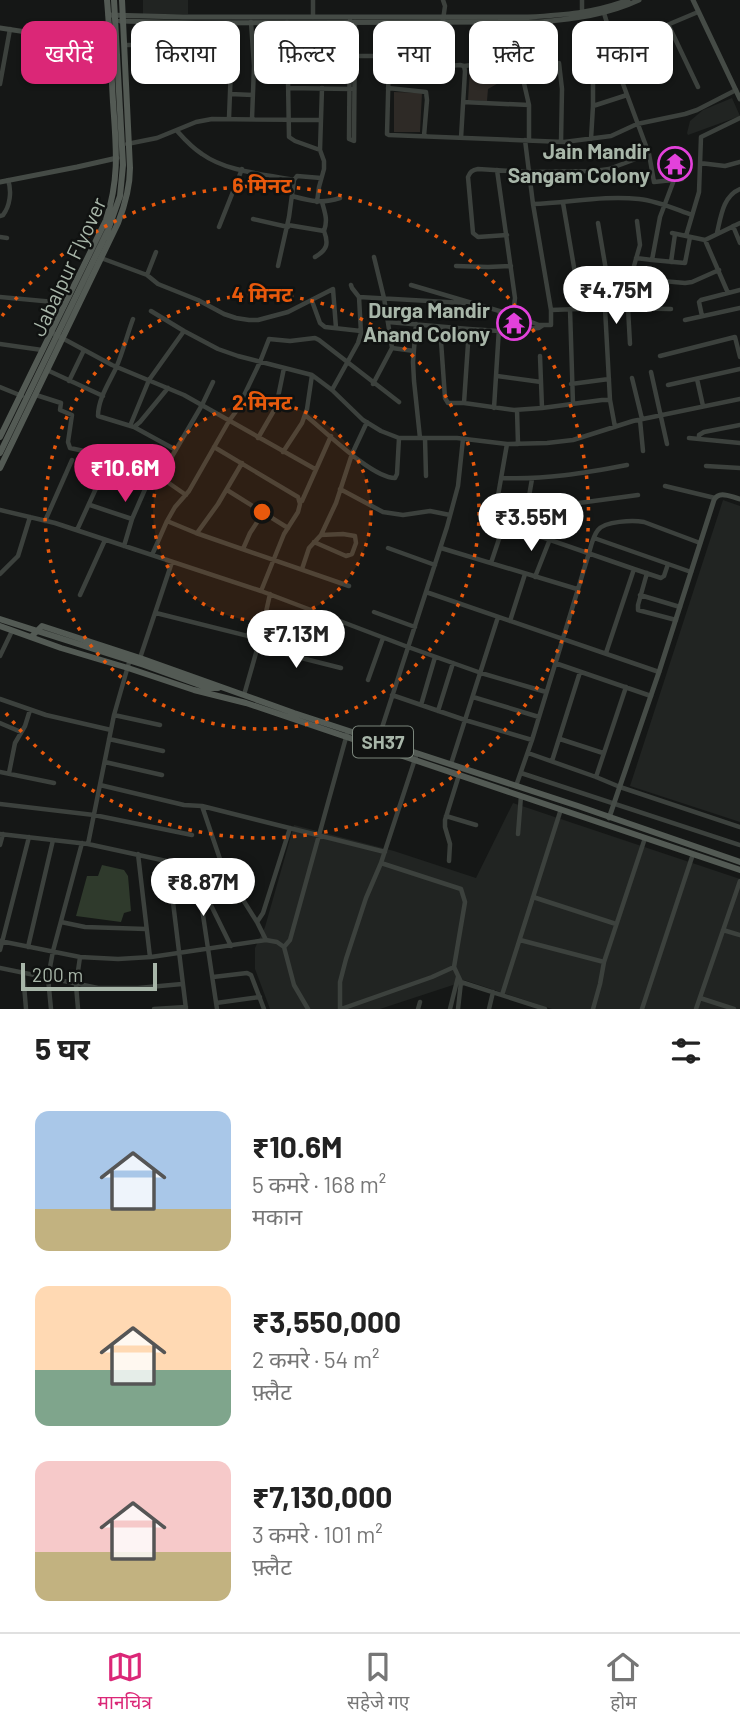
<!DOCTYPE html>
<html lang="hi">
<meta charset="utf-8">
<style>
:root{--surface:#fff;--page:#f2f2f2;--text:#222;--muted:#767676;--line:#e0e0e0;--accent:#db2777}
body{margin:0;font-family:Barlow,"Noto Sans Devanagari",sans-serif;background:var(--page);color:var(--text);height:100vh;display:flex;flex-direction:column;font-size:26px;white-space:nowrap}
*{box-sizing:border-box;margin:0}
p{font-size:23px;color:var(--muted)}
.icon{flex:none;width:38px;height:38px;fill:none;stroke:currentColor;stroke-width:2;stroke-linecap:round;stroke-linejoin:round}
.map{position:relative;height:1009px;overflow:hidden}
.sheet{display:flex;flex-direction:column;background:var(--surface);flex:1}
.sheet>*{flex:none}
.hud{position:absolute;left:21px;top:21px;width:698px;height:63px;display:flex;gap:14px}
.scale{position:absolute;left:21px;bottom:18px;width:136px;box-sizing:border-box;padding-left:7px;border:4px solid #a8b6a9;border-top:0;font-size:19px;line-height:24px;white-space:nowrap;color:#a8b6a9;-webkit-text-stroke:5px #101211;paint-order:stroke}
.price{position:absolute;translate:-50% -60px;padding:0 16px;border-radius:24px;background:#fff;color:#222;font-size:23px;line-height:46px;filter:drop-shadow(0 2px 4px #0008)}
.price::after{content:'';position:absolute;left:50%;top:42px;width:21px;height:16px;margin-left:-10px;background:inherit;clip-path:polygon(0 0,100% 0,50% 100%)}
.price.selected{background:var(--accent);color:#fff}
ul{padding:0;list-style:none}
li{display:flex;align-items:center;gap:21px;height:175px;padding:0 35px}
li span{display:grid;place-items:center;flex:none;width:196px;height:140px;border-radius:14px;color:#555}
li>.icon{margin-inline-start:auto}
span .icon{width:84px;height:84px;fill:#fffc;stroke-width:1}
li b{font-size:30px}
h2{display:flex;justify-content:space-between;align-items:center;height:84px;padding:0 35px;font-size:30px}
.pill{padding:0 24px;border-radius:14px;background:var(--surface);box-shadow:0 2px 5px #0004;font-size:24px;line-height:63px}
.pill.selected{background:var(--accent);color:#fff}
.tab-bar{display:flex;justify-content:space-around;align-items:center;height:98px;border-top:2px solid var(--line);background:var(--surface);font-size:19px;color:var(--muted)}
.tab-bar a{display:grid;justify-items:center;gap:4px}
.tab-bar .selected{color:var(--accent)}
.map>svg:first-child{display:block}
.built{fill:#212422}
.green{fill:#2e2a26}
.water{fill:#2f3a2c}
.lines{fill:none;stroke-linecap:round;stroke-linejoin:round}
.street{stroke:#3c413d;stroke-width:4.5}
.secondary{stroke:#454b46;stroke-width:5}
.primary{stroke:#535a54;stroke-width:6}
.ring{fill:none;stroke:#e8590c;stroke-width:3.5;stroke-dasharray:3.5 7}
.labels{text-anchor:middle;stroke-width:5;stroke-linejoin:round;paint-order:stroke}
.shield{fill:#101211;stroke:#7a857b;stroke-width:2}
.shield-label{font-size:19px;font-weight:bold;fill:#a8b6a9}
.poi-label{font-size:21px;font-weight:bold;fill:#a8b6a9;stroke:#101211;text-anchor:end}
.street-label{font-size:21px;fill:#a8b6a9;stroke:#101211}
.centre{fill:#e8590c;stroke:#101211;stroke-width:3.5}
.ring-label{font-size:21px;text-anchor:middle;font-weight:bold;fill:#e8590c;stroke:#101211;stroke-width:5;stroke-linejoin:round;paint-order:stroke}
</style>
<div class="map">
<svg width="740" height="1009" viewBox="0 0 740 1009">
<rect width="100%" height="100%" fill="#151716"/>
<!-- built -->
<path class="built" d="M143,0H188V14H143Z
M732,98L740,116L688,135L687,133L690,121L703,110Z
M723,500L740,506V822L630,786Z
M513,803L740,879V1009H552L464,980L453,985L380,1009H270L255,969V948L265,927L294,825L394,851L476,878Z"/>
<!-- green -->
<path class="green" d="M500,67L502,81L488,89L487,101L468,100L470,68Z
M394,92L422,93L420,132H394Z"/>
<!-- water -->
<path class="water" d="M102,865L124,870L128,876L131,911L124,913L121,922L76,916L87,876H98Z"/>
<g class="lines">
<!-- street -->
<path class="street" d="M313,0V17
M443,0L445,6L443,20
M582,0V13
M604,13L611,36L613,57L649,154L654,182L682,179L679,151
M350,20L349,139L354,141
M251,22L254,66L252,119
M287,22L289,137L295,141L320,150
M515,22L523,79L529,105
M540,22L541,78
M448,23L444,62L449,66L460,65L464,66L465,71L461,138
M669,26L698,87
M660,28L698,12
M124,45H184
M612,49L641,55
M288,56H386L389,58L387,134L389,135L564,142L611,136L637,124L685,114L697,110L736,90
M389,58L444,59
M593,60V106
M559,63L562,89L561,142
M464,66L488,63
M0,84L10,29
M288,88L351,89
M388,88L426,92L427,100L424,136
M230,94L253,95
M463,102L529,105V140
M229,118L231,67
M177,131C185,140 192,148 202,154C227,172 265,174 294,180L289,217L278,266
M591,139L593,106L627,95
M354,141L355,22
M127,144L157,138L196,122L212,119L321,120
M700,163L725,166L740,162
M497,170L515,298L513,315
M294,180L297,176L321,178
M292,196C311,201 321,204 340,198
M317,202L319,187L324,169V161L320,150L322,88
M563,203L581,308
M533,204C568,203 604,195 639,199C658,201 675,209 692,215
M0,216L3,215C10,206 12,191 8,180
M253,219L288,227
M598,223L607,276
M288,225L324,231
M733,226L740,243
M219,227L242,169
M672,233L705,240L740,223
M717,233C721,216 723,196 740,189
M507,235L478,237L473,233L468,177C470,172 472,170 478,169L529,172L594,171L609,169L649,154
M686,236L699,192L701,137L740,118
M0,237L7,238
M705,240L728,293
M315,257C327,250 329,244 324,231C328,220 325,213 322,202
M101,258L147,275L158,284L198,300L224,314L236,318L249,320H258L288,312L333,289L336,328
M636,258L652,260L660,217L674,180
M652,260L685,263L690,237
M671,262L675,234
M456,266L488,267L511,266
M147,275L156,252
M577,277L607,276L685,283L692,282L719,270
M632,278L634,266L640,245L637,221
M351,285L352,288L359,297
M411,285L513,315L539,325H551V310L533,204L525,140
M0,297L65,303
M312,301L320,323L325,327L361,331
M605,308L610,400L615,427
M628,308L630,344
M570,309L573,404
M551,310L605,308L671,309
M151,311L184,331L218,349L238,356L312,375L332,390L363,420L381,431L399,438H457L507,444L547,443L573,440L633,421L740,399
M702,316L699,302L701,300L740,290
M133,319C127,335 123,352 116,368C109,383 98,399 98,416L134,427L140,422L168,388
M685,320L740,308
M388,322L469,329L499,331L539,328L542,326
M416,324L413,362L414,381L420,438
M440,327L445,398L448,403H464L514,410L542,408L602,400H610
M51,332L112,365L184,395L315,469
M0,344L42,350
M392,348L414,351
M540,356L542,408
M660,356L735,337L740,357
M47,370L103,396
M651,372L667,444
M497,376L541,382
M632,378L642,419
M697,379L703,406
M69,381L84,350
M373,384L392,348L384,298L374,257
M571,384L609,379
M668,385L740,369
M0,387L22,396
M332,390L358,343L361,333L359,297L464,303
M36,395L61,403L60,410L72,415L68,442L70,448L140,463L186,495
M464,403L469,329
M494,408L500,312
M517,410L518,444
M305,415C325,431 372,478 395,478L397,474L399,438
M640,420L643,451
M130,426L149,380L184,331
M134,427L176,450
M258,438L276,407L284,368
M425,438L426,476
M689,438L740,443
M699,439V435L704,432L740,425
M214,447L298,497L300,504L298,512L284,534L261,591
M283,452L302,423L307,409L312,375
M706,466L740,468
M160,477L202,405L213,382
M501,478C544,480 585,473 627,465
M665,486L715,498
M340,489L383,512L403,515L430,511L450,515
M227,490L288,528
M302,501L331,436
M90,505L132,519
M0,510L55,523L261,591L408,647L481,673L546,692
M527,510L638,495
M45,521L72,460
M167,521L196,533L349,586
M504,524L497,521L495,513L507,444
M77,530L98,484
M523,531L532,479
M197,533L218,504L242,463
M594,538L691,572
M314,542L346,556L352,554L356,543L355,536L343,534L321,535
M124,546L132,519L153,471
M388,548L435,565
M441,548L577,589
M243,549L250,533L263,513
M152,555L167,521L175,507L189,491L229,421L237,410L260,362L269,339L290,341L315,338L319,340L399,402
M491,563L504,524L634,569L606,653
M302,569L309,548L321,535L336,503L352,454L367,422
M634,569L661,578L664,576L668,564
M647,573L638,605V610L676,620
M0,574L18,556L30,517
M535,577L550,539
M426,592L659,672
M80,595L105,540
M640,595L680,607
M374,612L415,627
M156,613L260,639
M510,621L525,574
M258,647L341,668
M0,656L12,631
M140,658L172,562
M555,663L651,696
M368,680L383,638
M244,695L260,639L270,594
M392,695L465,720L532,740
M473,697L539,717
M0,699L46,715L111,730
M421,705L435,657
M438,711L453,663
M114,715L160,725
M0,723L21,732
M109,739L163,751
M560,739L603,753
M378,740L447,527L458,486L463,439
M417,753L381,863L461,889L465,902L454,967L461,982L458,1009
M528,753L596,777L620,787L740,827
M552,761L580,672
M105,762L162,775
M451,764L498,617
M0,772L54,783
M9,773L15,743L25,726L30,710
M521,773L740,845
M596,777L626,687
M100,785L184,805L202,806L385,852
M516,786L532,740L589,553C591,546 593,536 598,530C605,521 633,520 644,522L700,543
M0,804L94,815L192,835
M202,806L223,868L257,922L266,940
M446,816L476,825
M0,834L88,844L203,869
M518,834L521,796
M88,844L114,715L130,659
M0,845L3,834
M138,854L150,957
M168,861L186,1009
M449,861L450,844L445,827V820L459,775
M196,868L217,1009
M200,883L231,946
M533,897L616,924
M61,922L85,927L146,929
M257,922L263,913L290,828
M723,930L740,935
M520,940L604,962L645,838
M0,941L80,957L118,959L151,957L266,940L277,942L284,947L294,985L308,1009
M28,947L53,840
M284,947L290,940L347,734
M0,950L29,837
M0,968L98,988H138L182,984
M23,973L26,1009
M213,977L247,973L251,975L264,1009
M461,982L545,1009
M502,995L561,809
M700,998L734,1009
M216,1003L260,997
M51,1009L48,978L53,951L82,843
M78,1009L76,985L80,957
M154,1009L186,1007
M340,1009V982L346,959L366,898L381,863
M341,1009L432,977L454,967
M418,1009L420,1002
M450,1009L458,977
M489,1009L493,992
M593,1009L600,984L604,962
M642,1009L693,854
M696,1009L740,881"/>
<!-- secondary -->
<path class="secondary" d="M693,0L740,99
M108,15L183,17H528C564,15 594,13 628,0
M120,21L196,23L540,22C574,19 607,15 639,0
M0,28L111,45
M0,182L77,167L117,158
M609,818L659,672L714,500C719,490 731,497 740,499"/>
<!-- primary -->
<path class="primary" d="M0,437L106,220C120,177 116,146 113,102C111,68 110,34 107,0
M0,453L108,230L120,196L123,165L114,0
M0,468L118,223C125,205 130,188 130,168L122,0
M0,619L144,665L208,688H218
M0,626L61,648L128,668L194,690L246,703L740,870
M31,637L42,626L140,658L294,713L578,806L740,862"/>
</g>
<!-- distance rings -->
<circle cx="262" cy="512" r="109" fill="#e8590c" fill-opacity=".12"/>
<g class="ring">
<circle cx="262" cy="512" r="109"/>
<circle cx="262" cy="512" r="217"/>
<path d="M2 316A326 326 0 1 1 2 708"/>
</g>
<!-- icons -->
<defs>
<g id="temple-ring" transform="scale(1.75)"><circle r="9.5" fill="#101211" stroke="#e341db" stroke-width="1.5"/><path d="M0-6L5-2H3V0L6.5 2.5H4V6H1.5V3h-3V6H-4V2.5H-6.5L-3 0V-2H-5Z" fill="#e341db"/></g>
</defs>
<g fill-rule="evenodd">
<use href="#temple-ring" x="675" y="164"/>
<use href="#temple-ring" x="514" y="323"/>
</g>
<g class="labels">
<!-- shield labels -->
<rect class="shield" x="353" y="726.5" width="60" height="31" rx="5"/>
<g class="shield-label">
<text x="383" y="749">SH37</text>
</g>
<!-- poi labels -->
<g class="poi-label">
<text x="650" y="159">Jain Mandir<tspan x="650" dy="24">Sangam Colony</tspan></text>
<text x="490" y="318">Durga Mandir<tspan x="490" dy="24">Anand Colony</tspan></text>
</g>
<!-- street labels -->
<g class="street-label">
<text transform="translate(69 267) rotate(-65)" y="7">Jabalpur Flyover</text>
</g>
</g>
<circle cx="262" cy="512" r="10" class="centre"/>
<g class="ring-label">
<text x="262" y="193">6 मिनट</text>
<text x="262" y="302">4 मिनट</text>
<text x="262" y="410">2 मिनट</text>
</g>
</svg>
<div class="scale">200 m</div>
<b class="price" style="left:616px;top:326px">₹4.75M</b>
<b class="price selected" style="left:125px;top:504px">₹10.6M</b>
<b class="price" style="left:531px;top:553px">₹3.55M</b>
<b class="price" style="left:296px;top:670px">₹7.13M</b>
<b class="price" style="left:203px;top:918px">₹8.87M</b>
<div class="hud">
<a class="pill selected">खरीदें</a>
<a class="pill">किराया</a>
<a class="pill">फ़िल्टर</a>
<a class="pill">नया</a>
<a class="pill">फ़्लैट</a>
<a class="pill">मकान</a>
</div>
</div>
<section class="sheet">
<h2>5 घर<svg class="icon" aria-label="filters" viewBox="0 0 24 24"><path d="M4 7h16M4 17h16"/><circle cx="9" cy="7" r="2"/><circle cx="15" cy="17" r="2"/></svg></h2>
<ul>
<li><span style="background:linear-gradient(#a9c7e8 70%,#c2b280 0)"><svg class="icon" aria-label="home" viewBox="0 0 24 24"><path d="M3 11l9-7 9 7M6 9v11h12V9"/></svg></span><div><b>₹10.6M</b><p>5 कमरे · 168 m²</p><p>मकान</p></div></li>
<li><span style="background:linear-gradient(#ffd9b3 60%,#7fa58c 0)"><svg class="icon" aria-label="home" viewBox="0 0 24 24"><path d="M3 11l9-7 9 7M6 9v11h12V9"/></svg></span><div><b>₹3,550,000</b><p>2 कमरे · 54 m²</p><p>फ़्लैट</p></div></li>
<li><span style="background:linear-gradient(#f6c9c9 65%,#c2b280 0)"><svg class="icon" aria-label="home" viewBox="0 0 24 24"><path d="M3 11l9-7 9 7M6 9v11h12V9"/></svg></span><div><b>₹7,130,000</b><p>3 कमरे · 101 m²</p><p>फ़्लैट</p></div></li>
</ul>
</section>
<nav class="tab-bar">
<a class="selected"><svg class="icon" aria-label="map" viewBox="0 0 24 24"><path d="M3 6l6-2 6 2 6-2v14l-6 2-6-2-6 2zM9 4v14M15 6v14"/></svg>मानचित्र</a>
<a><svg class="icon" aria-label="saved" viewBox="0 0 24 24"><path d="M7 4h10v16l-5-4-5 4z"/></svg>सहेजे गए</a>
<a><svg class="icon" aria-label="home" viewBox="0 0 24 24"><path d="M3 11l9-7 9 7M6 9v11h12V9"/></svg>होम</a>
</nav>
